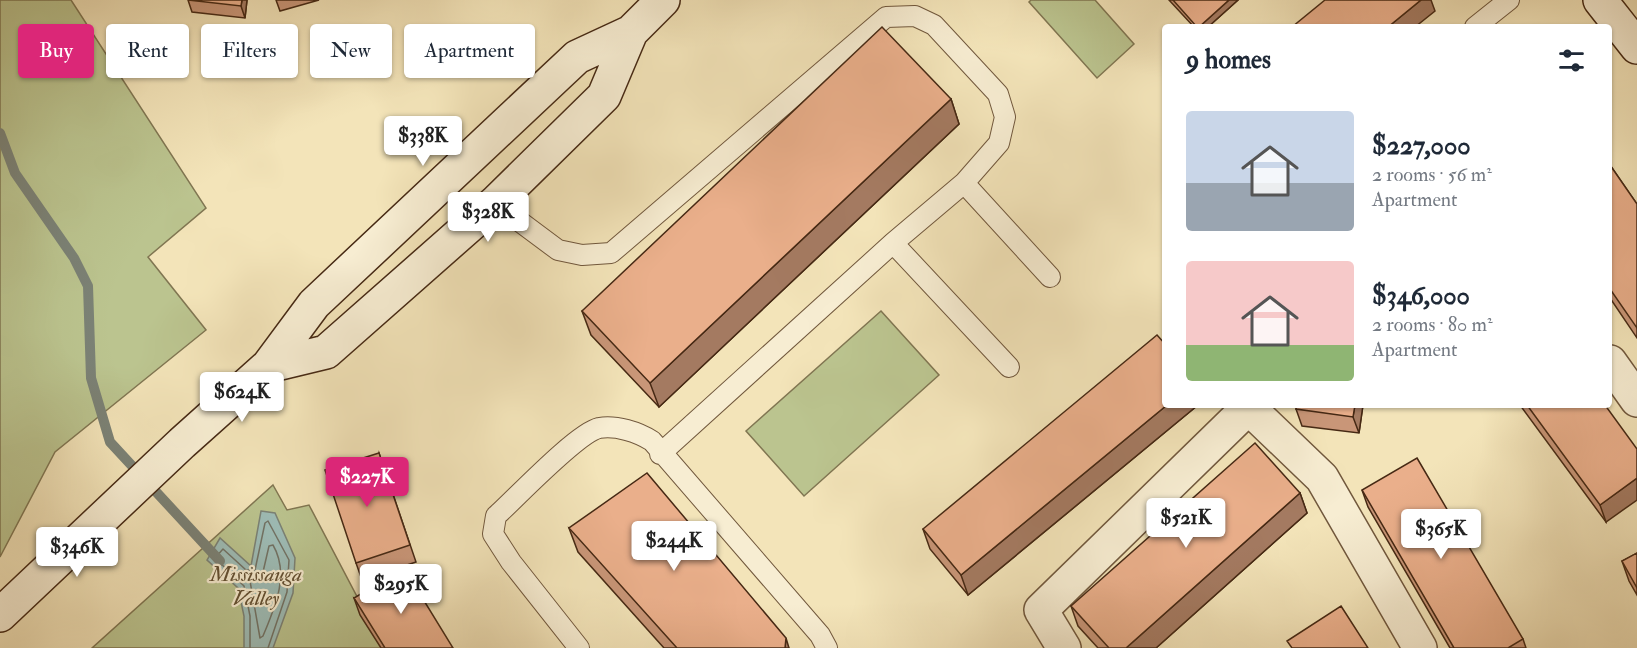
<!DOCTYPE html>
<meta charset="utf-8">
<style>
:root{--surface:#fff;--page:#f6f6f7;--text:#1f2937;--muted:#747a83;--accent:#db2777}
body{margin:0;font-family:"IM FELL Double Pica",serif;background:var(--page);color:var(--text);height:100vh;display:flex;flex-direction:column;font-size:22px;white-space:nowrap}
*{box-sizing:border-box;margin:0}
p{font-size:20px;color:var(--muted)}
.icon{flex:none;width:33px;height:33px;fill:none;stroke:currentColor;stroke-width:2;stroke-linecap:round;stroke-linejoin:round}
.map{position:relative;flex:1;overflow:hidden}
.panel{position:absolute;left:1162px;top:24px;width:450px;height:384px;display:flex;flex-direction:column;background:var(--surface);border-radius:6px;box-shadow:0 2px 4px #0004}
.panel>*{flex:none}
.top-card{position:absolute;left:18px;top:24px;width:570px;height:54px;display:flex;gap:12px}
.price{position:absolute;translate:-50% -51px;padding:0 14px;border-radius:6px;background:#fff;color:#222;font-size:20px;line-height:39px;filter:drop-shadow(0 2px 3px #0008)}
.price::after{content:'';position:absolute;left:50%;top:36px;width:18px;height:14px;margin-left:-9px;background:inherit;clip-path:polygon(0 0,100% 0,50% 100%)}
.price.current{background:var(--accent);color:#fff}
ul{padding:0;list-style:none}
li{display:flex;align-items:center;gap:18px;height:150px;padding:0 24px}
li span{display:grid;place-items:center;flex:none;width:168px;height:120px;border-radius:6px;color:#555}
li>.icon{margin-inline-start:auto}
span .icon{width:72px;height:72px;fill:#fffc;stroke-width:1}
li b{font-size:26px}
h2{display:flex;justify-content:space-between;align-items:center;height:72px;padding:0 24px;font-size:26px}
.pill{padding:0 21px;border-radius:6px;background:var(--surface);box-shadow:0 2px 4px #0004;font-size:21px;line-height:54px}
.pill.current{background:var(--accent);color:#fff}
.map>svg:first-child{display:block}
.green{fill:#bbc48f;stroke:#807652;stroke-width:1.5}
.water{fill:#9ebdb7;stroke:#7b8276;stroke-width:1.5}
.lines{fill:none;stroke-linecap:round;stroke-linejoin:round}
.shore{stroke:#727366;stroke-width:1.5}
.stream{stroke:#7b8276;stroke-width:10}
.lane-casing{stroke:#71583d;stroke-width:22}
.street-casing{stroke:#71583d;stroke-width:36}
.secondary-casing{stroke:#462914;stroke-width:36}
.lane{stroke:#f7edd2;stroke-width:20}
.street{stroke:#f7edd2;stroke-width:33}
.secondary{stroke:#f7edd2;stroke-width:33}
.wall{fill:#c99678;stroke:#462914;stroke-width:1.5}
.shaded-wall{fill:#a47a61;stroke:#462914;stroke-width:1.5}
.building{fill:#eaaf8b;stroke:#462914;stroke-width:1.5}
.labels{text-anchor:middle;stroke-width:4.5;stroke-linejoin:round;paint-order:stroke}
.park-label{font-size:21px;font-style:italic;fill:#635033;stroke:#f7edd2}
</style>
<div class="map">
<svg width="1637" height="648" viewBox="0 0 1637 648">
<rect width="100%" height="100%" fill="#f3e4b9"/>
<filter id="stains"><feTurbulence type="fractalNoise" baseFrequency=".00333" numOctaves="4"/><feColorMatrix values="0 0 0 0 .2 0 0 0 0 .09 0 0 0 0 .02 0 0 0 .5 -.17"/></filter>
<radialGradient id="worn" r=".72"><stop offset=".6" stop-color="#630" stop-opacity="0"/><stop offset="1" stop-color="#630" stop-opacity=".3"/></radialGradient>
<!-- green -->
<path class="green" d="M0,0H71L206,208L148,257L206,330L55,452L0,557Z
M1031,0H1095L1134,44L1097,78L1029,2Z
M881,311L939,375L804,496L746,431Z
M273,485L287,510L309,505L384,648H92Z"/>
<!-- water -->
<path class="water" d="M261,511L275,513L295,558L293,593L273,648H244V616L238,588L207,560L220,538L251,566Z"/>
<g class="lines">
<!-- shore -->
<path class="shore" d="M273,545C290,574 275,607 263,636L260,638L250,581L263,572L269,546Z
M250,648V616L244,586L215,558L223,549L246,570H255L265,523L268,521L289,560L287,592L268,648"/>
<!-- stream -->
<path class="stream" d="M0,133L15,173L74,258L88,286L91,378L110,442L220,561"/>
<!-- lane casing -->
<g class="lane-casing">
<path id="lane" d="M1475,27L1509,0
M964,183L1050,277
M495,203L558,250L582,255L611,253L886,17L915,16L934,25L998,94L1005,117L999,143L964,183L893,243L660,454
M893,243L1009,367
M579,648L511,562L493,534L496,516C516,498 577,433 599,428C616,425 638,432 652,441L820,635L827,648"/>
</g>
<!-- street casing -->
<g class="street-casing">
<path id="street" d="M1610,362L1637,400
M1250,409L1322,478L1420,648
M1064,648L1041,610L1251,405"/>
</g>
<!-- secondary casing -->
<g class="secondary-casing">
<path id="secondary" d="M1600,0L1637,47
M268,366L326,352L495,203L604,96L631,32
M0,615L182,443L268,366L314,304L577,57L631,32L663,0"/>
</g>
<!-- lane -->
<use href="#lane" class="lane"/>
<!-- street -->
<use href="#street" class="street"/>
<!-- secondary -->
<use href="#secondary" class="secondary"/>
</g>
<!-- wall -->
<path class="wall" d="M188,0H247L245,18L192,12Z
M276,0H319L280,11Z
M1169,0H1238L1208,27H1194Z
M951,99L959,124L659,407L591,335L582,311Z
M1610,165L1637,204V338L1610,298Z
M1166,405H1198L968,595L930,549L923,529Z
M1363,405L1359,433L1302,426L1296,409Z
M1520,405H1605L1606,522Z
M379,453L416,562L362,580L356,563Z
M1362,490L1523,639L1526,648H1450L1368,507Z
M1300,493L1307,513L1156,648H1098L1078,626L1071,606Z
M569,528L789,648H664L578,552Z
M1637,553V595L1629,581L1622,561Z
M354,598L453,648H381L360,615Z"/>
<!-- shaded-wall -->
<path class="shaded-wall" d="M242,0H247L245,18L241,6Z
M1229,0H1238L1208,27H1199Z
M1421,0H1431L1435,11L1415,27H1388Z
M951,99L959,124L659,407L650,383Z
M1167,405H1198L968,595L961,575Z
M1355,405H1363L1359,433L1353,417Z
M1637,478V500L1606,522L1600,505Z
M1300,493L1307,513L1156,648H1126Z
M786,638L789,648H785Z"/>
<!-- building -->
<path class="building" d="M188,0H242L241,6Z
M1173,0H1229L1199,27H1197Z
M1325,0H1421L1388,27H1292Z
M882,27L951,99L650,383L582,311Z
M1610,165L1637,204V328L1610,289Z
M1157,335L1166,345V405H1167L961,575L923,529Z
M1297,405H1355L1353,417L1296,409Z
M1527,405H1605L1637,449V478L1600,505Z
M1255,443L1300,493L1126,648H1109L1071,606Z
M379,453L410,545L356,563L325,470Z
M1417,458L1523,639L1508,648H1454L1362,490Z
M647,473L786,638L785,648H677L569,528Z
M1637,553V588L1622,561Z
M404,568L453,648H385L354,598Z
M1341,606L1368,648H1292L1287,641Z"/>
<g class="labels">
<!-- park labels -->
<g class="park-label">
<text x="256" y="581">Mississauga<tspan x="256" dy="24">Valley</tspan></text>
</g>
</g>
<rect width="100%" height="100%" filter="url(#stains)"/>
<rect width="100%" height="100%" fill="url(#worn)"/>
</svg>
<b class="price" style="left:423px;top:167px">$338K</b>
<b class="price" style="left:488px;top:243px">$328K</b>
<b class="price" style="left:242px;top:423px">$624K</b>
<b class="price current" style="left:367px;top:508px">$227K</b>
<b class="price" style="left:1186px;top:549px">$521K</b>
<b class="price" style="left:1441px;top:560px">$365K</b>
<b class="price" style="left:674px;top:572px">$244K</b>
<b class="price" style="left:77px;top:578px">$346K</b>
<b class="price" style="left:401px;top:615px">$295K</b>
<div class="top-card">
<a class="pill current">Buy</a>
<a class="pill">Rent</a>
<a class="pill">Filters</a>
<a class="pill">New</a>
<a class="pill">Apartment</a>
</div>
<section class="panel">
<h2>9 homes<svg class="icon" aria-label="filters" viewBox="0 0 24 24"><path d="M4 7h16M4 17h16"/><circle cx="9" cy="7" r="2"/><circle cx="15" cy="17" r="2"/></svg></h2>
<ul>
<li><span style="background:linear-gradient(#c9d6e8 60%,#9aa5b1 0)"><svg class="icon" aria-label="home" viewBox="0 0 24 24"><path d="M3 11l9-7 9 7M6 9v11h12V9"/></svg></span><div><b>$227,000</b><p>2 rooms · 56 m²</p><p>Apartment</p></div></li>
<li><span style="background:linear-gradient(#f6c9c9 70%,#8fb573 0)"><svg class="icon" aria-label="home" viewBox="0 0 24 24"><path d="M3 11l9-7 9 7M6 9v11h12V9"/></svg></span><div><b>$346,000</b><p>2 rooms · 80 m²</p><p>Apartment</p></div></li>
</ul>
</section>
</div>
